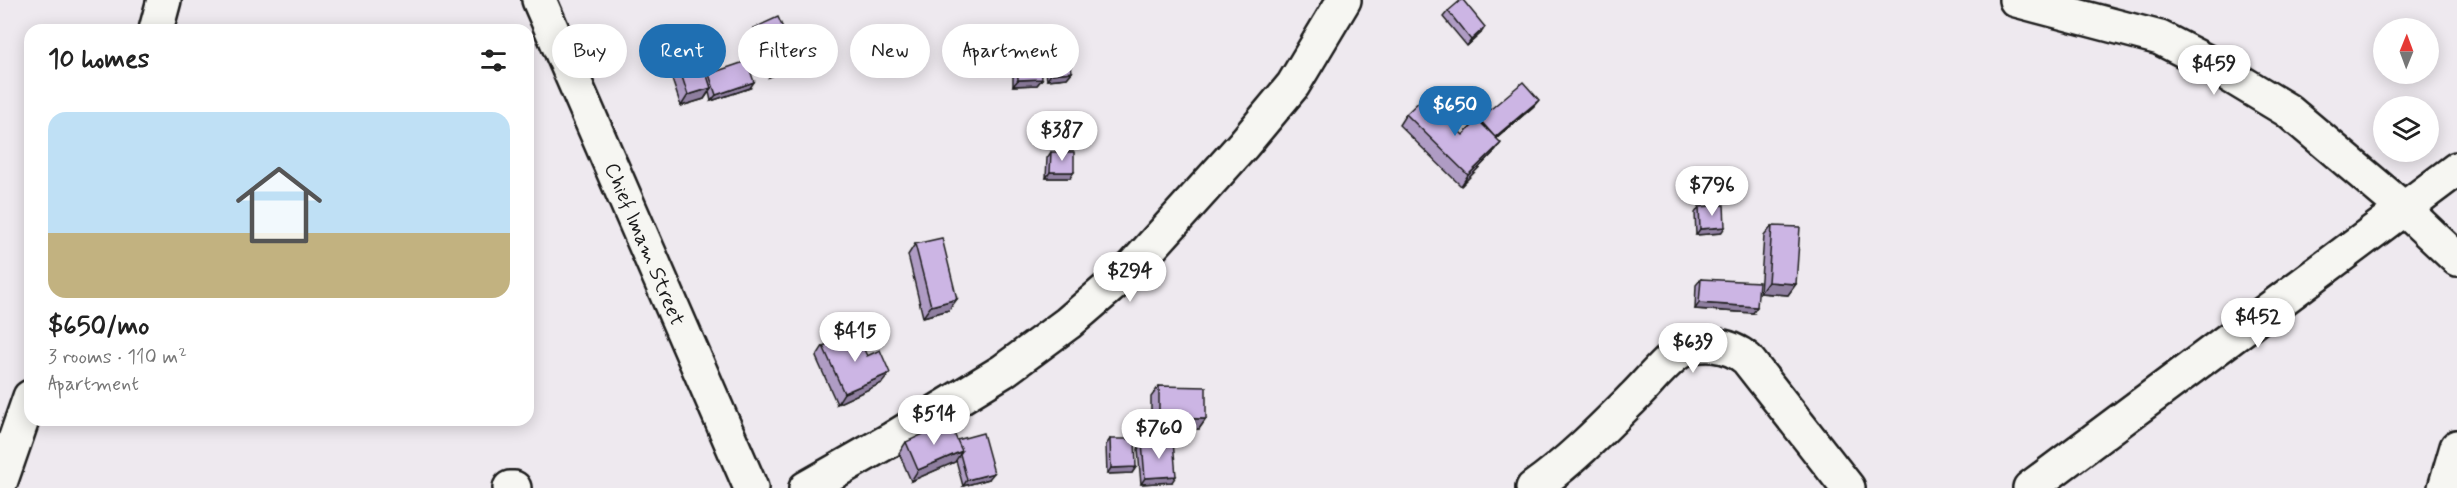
<!DOCTYPE html>
<meta charset="utf-8">
<style>
:root{--surface:#fff;--page:#f2f2f2;--text:#222;--muted:#767676;--accent:#1f6fb2}
body{margin:0;font-family:Mynerve,sans-serif;background:var(--page);color:var(--text);height:100vh;display:flex;flex-direction:column;font-size:22px;white-space:nowrap}
*{box-sizing:border-box;margin:0}
p{font-size:20px;color:var(--muted)}
.icon{flex:none;width:33px;height:33px;fill:none;stroke:currentColor;stroke-width:2;stroke-linecap:round;stroke-linejoin:round}
.map{position:relative;flex:1;overflow:hidden}
.side{position:absolute;left:24px;top:24px;width:510px;height:402px;display:flex;flex-direction:column;background:var(--surface);border-radius:18px;box-shadow:0 3px 15px #0003}
.side>*{flex:none}
.banner{position:absolute;left:552px;top:24px;width:570px;height:54px;display:flex;gap:12px}
.needle{width:39px;rotate:1deg}
.buttons{position:absolute;left:2373px;top:18px;display:grid;gap:12px}
.buttons a{display:grid;place-items:center;width:66px;height:66px;border-radius:50%;background:var(--surface);box-shadow:0 3px 15px #0003;font-size:30px}
.price{position:absolute;translate:-50% -51px;padding:0 14px;border-radius:21px;background:#fff;color:#222;font-size:20px;line-height:39px;filter:drop-shadow(0 2px 3px #0008)}
.price::after{content:'';position:absolute;left:50%;top:36px;width:18px;height:14px;margin-left:-9px;background:inherit;clip-path:polygon(0 0,100% 0,50% 100%)}
.price.active{background:var(--accent);color:#fff}
ul{padding:0;list-style:none}
li{display:grid;align-content:center;gap:12px;height:318px;padding:0 24px}
li span{display:grid;place-items:center;height:186px;border-radius:18px;color:#555}
li>.icon{margin-inline-start:auto}
span .icon{width:108px;height:108px;fill:#fffc;stroke-width:1}
li b{font-size:26px}
h2{display:flex;justify-content:space-between;align-items:center;height:72px;padding:0 24px;font-size:26px}
.tag{padding:0 21px;border-radius:27px;background:var(--surface);box-shadow:0 3px 15px #0003;font-size:21px;line-height:54px}
.tag.active{background:var(--accent);color:#fff}
.map>svg:first-child{display:block}
.lines{fill:none;stroke-linecap:round;stroke-linejoin:round}
.street-casing{stroke:#1c1c1c;stroke-width:38}
.secondary-casing{stroke:#1c1c1c;stroke-width:38}
.street{stroke:#f6f6f2;stroke-width:33}
.secondary{stroke:#f6f6f2;stroke-width:33}
.wall{fill:#af9cc4;stroke:#1c1c1c;stroke-width:1.5}
.shaded-wall{fill:#8f7fa0;stroke:#1c1c1c;stroke-width:1.5}
.building{fill:#ccb5e4;stroke:#1c1c1c;stroke-width:1.5}
.labels{text-anchor:middle;stroke-width:4.5;stroke-linejoin:round;paint-order:stroke}
.street-label{font-size:21px;fill:#1c1c1c;stroke:#f6f6f2}
</style>
<div class="map">
<svg width="2457" height="488" viewBox="0 0 2457 488">
<rect width="100%" height="100%" fill="#eee9ef"/>
<filter id="ink" filterUnits="userSpaceOnUse"><feTurbulence type="fractalNoise" baseFrequency=".0167" numOctaves="2"/><feDisplacementMap in="SourceGraphic" scale="12" xChannelSelector="R" yChannelSelector="G"/><feConvolveMatrix kernelMatrix="1 2 1 2 8 2 1 2 1" color-interpolation-filters="sRGB"/></filter>
<g filter="url(#ink)">
<g class="lines">
<!-- street casing -->
<g class="street-casing">
<path id="street" d="M2016,0L2160,38L2209,63L2287,110L2403,208L2457,259
M156,30L164,0
M0,483L30,397
M510,488H514
M806,488L892,439L1003,371L1068,323L1133,267L1243,145L1293,85L1344,0
M1533,488C1570,462 1604,427 1636,395C1649,382 1663,364 1678,353C1699,339 1729,344 1747,359L1848,488
M2030,488L2457,169
M2445,488L2457,447"/>
</g>
<!-- secondary casing -->
<g class="secondary-casing">
<path id="secondary" d="M539,0L751,488"/>
</g>
<!-- street -->
<use href="#street" class="street"/>
<!-- secondary -->
<use href="#secondary" class="secondary"/>
</g>
<!-- wall -->
<path class="wall" d="M1448,11L1481,33L1467,46L1443,17Z
M754,28L793,67L769,77L749,34Z
M669,37L707,76L709,74L750,88L711,101L709,92L704,99L681,106L661,47Z
M1017,57L1042,79L1037,85L1013,86V63Z
M1050,59L1072,72L1067,78L1047,80L1045,65Z
M1534,106L1496,139L1493,153L1461,186L1399,125L1406,114L1463,135L1479,119Z
M1051,152L1070,178H1046L1047,158Z
M1699,207L1721,233L1696,235L1695,213Z
M1772,226L1796,284L1788,295L1760,293L1764,236Z
M915,244L949,310L923,317L908,255Z
M1701,279L1753,313L1695,309L1696,285Z
M823,346L867,356L882,383L837,404L816,357Z
M1159,386L1206,419L1199,429H1151V397Z
M1110,439L1136,467L1132,473L1107,474L1106,445Z
M957,440L989,479L963,486L956,460L955,462L911,481L899,453L906,442Z
M1142,443L1172,482L1141,484L1138,449Z"/>
<!-- shaded-wall -->
<path class="shaded-wall" d="M1485,27L1481,33L1467,46L1471,40Z
M798,61L793,67L769,77L773,71Z
M1072,72L1067,78L1047,80L1051,74Z
M1042,79L1037,85L1013,86L1018,80Z
M754,82L750,88L711,101L716,95Z
M711,88L704,99L681,106L688,95Z
M1539,100L1534,106L1490,144L1495,138Z
M1501,143L1493,153L1461,186L1468,175Z
M1050,172H1074L1070,178H1046Z
M1725,227L1721,233L1696,235L1700,229Z
M1768,282L1796,284L1788,295L1760,293Z
M957,299L949,310L923,317L931,306Z
M1699,303L1757,307L1753,313L1695,309Z
M890,373L882,383L837,404L844,393Z
M1159,418L1206,419L1199,429H1151Z
M962,451L955,462L911,481L918,470Z
M1136,467L1132,473L1107,474L1111,468Z
M994,473L989,479L963,486L967,480Z
M1176,476L1172,482L1141,484L1145,478Z"/>
<!-- building -->
<path class="building" d="M1461,0H1463L1485,27L1471,40L1448,11Z
M778,17L798,61L773,71L754,28Z
M692,29L711,88L688,95L669,37Z
M1041,56L1042,79L1018,80L1017,57Z
M1070,57L1072,72L1051,74L1050,59Z
M747,61L754,82L716,95L709,74Z
M1523,82L1539,100L1495,137L1479,119Z
M1424,97L1463,135L1478,120L1501,143L1468,175L1406,114Z
M1051,152H1074V172H1050Z
M1724,205L1725,227L1700,229L1699,207Z
M1772,226L1800,227L1796,284L1768,282Z
M942,238L957,299L931,306L915,244Z
M1701,279L1759,282L1757,307L1699,303Z
M856,332L867,356L880,350L890,373L844,393L823,346Z
M1159,386L1206,387V419L1159,418Z
M949,422L962,451L918,470L906,442Z
M983,433L994,473L967,480L960,454L962,451L957,440Z
M1110,439H1135L1136,467L1111,468Z
M1173,441L1176,476L1145,478L1142,443Z"/>
</g>
<g class="labels">
<!-- street labels -->
<g class="street-label">
<text transform="translate(645 244) rotate(67)" y="7">Chief Imam Street</text>
</g>
</g>
</svg>
<div class="buttons">
<a><svg class="needle" viewBox="-14 -14 28 28"><path d="M0-13l5 13h-10z" fill="#e53935"/><path d="M0 13l5-13h-10z" fill="#767676"/></svg></a>
<a><svg class="icon" aria-label="layers" viewBox="0 0 24 24"><path d="M12 4l9 5-9 5-9-5zM3 14l9 5 9-5"/></svg></a>
</div>
<b class="price" style="left:2214px;top:96px">$459</b>
<b class="price active" style="left:1455px;top:137px">$650</b>
<b class="price" style="left:1062px;top:162px">$387</b>
<b class="price" style="left:1712px;top:217px">$796</b>
<b class="price" style="left:1130px;top:303px">$294</b>
<b class="price" style="left:2258px;top:349px">$452</b>
<b class="price" style="left:855px;top:363px">$415</b>
<b class="price" style="left:1693px;top:374px">$639</b>
<b class="price" style="left:934px;top:446px">$514</b>
<b class="price" style="left:1159px;top:460px">$760</b>
<div class="banner">
<a class="tag">Buy</a>
<a class="tag active">Rent</a>
<a class="tag">Filters</a>
<a class="tag">New</a>
<a class="tag">Apartment</a>
</div>
<section class="side">
<h2>10 homes<svg class="icon" aria-label="filters" viewBox="0 0 24 24"><path d="M4 7h16M4 17h16"/><circle cx="9" cy="7" r="2"/><circle cx="15" cy="17" r="2"/></svg></h2>
<ul>
<li><span style="background:linear-gradient(#bfe0f5 65%,#c2b280 0)"><svg class="icon" aria-label="home" viewBox="0 0 24 24"><path d="M3 11l9-7 9 7M6 9v11h12V9"/></svg></span><div><b>$650/mo</b><p>3 rooms · 110 m²</p><p>Apartment</p></div></li>
</ul>
</section>
</div>
